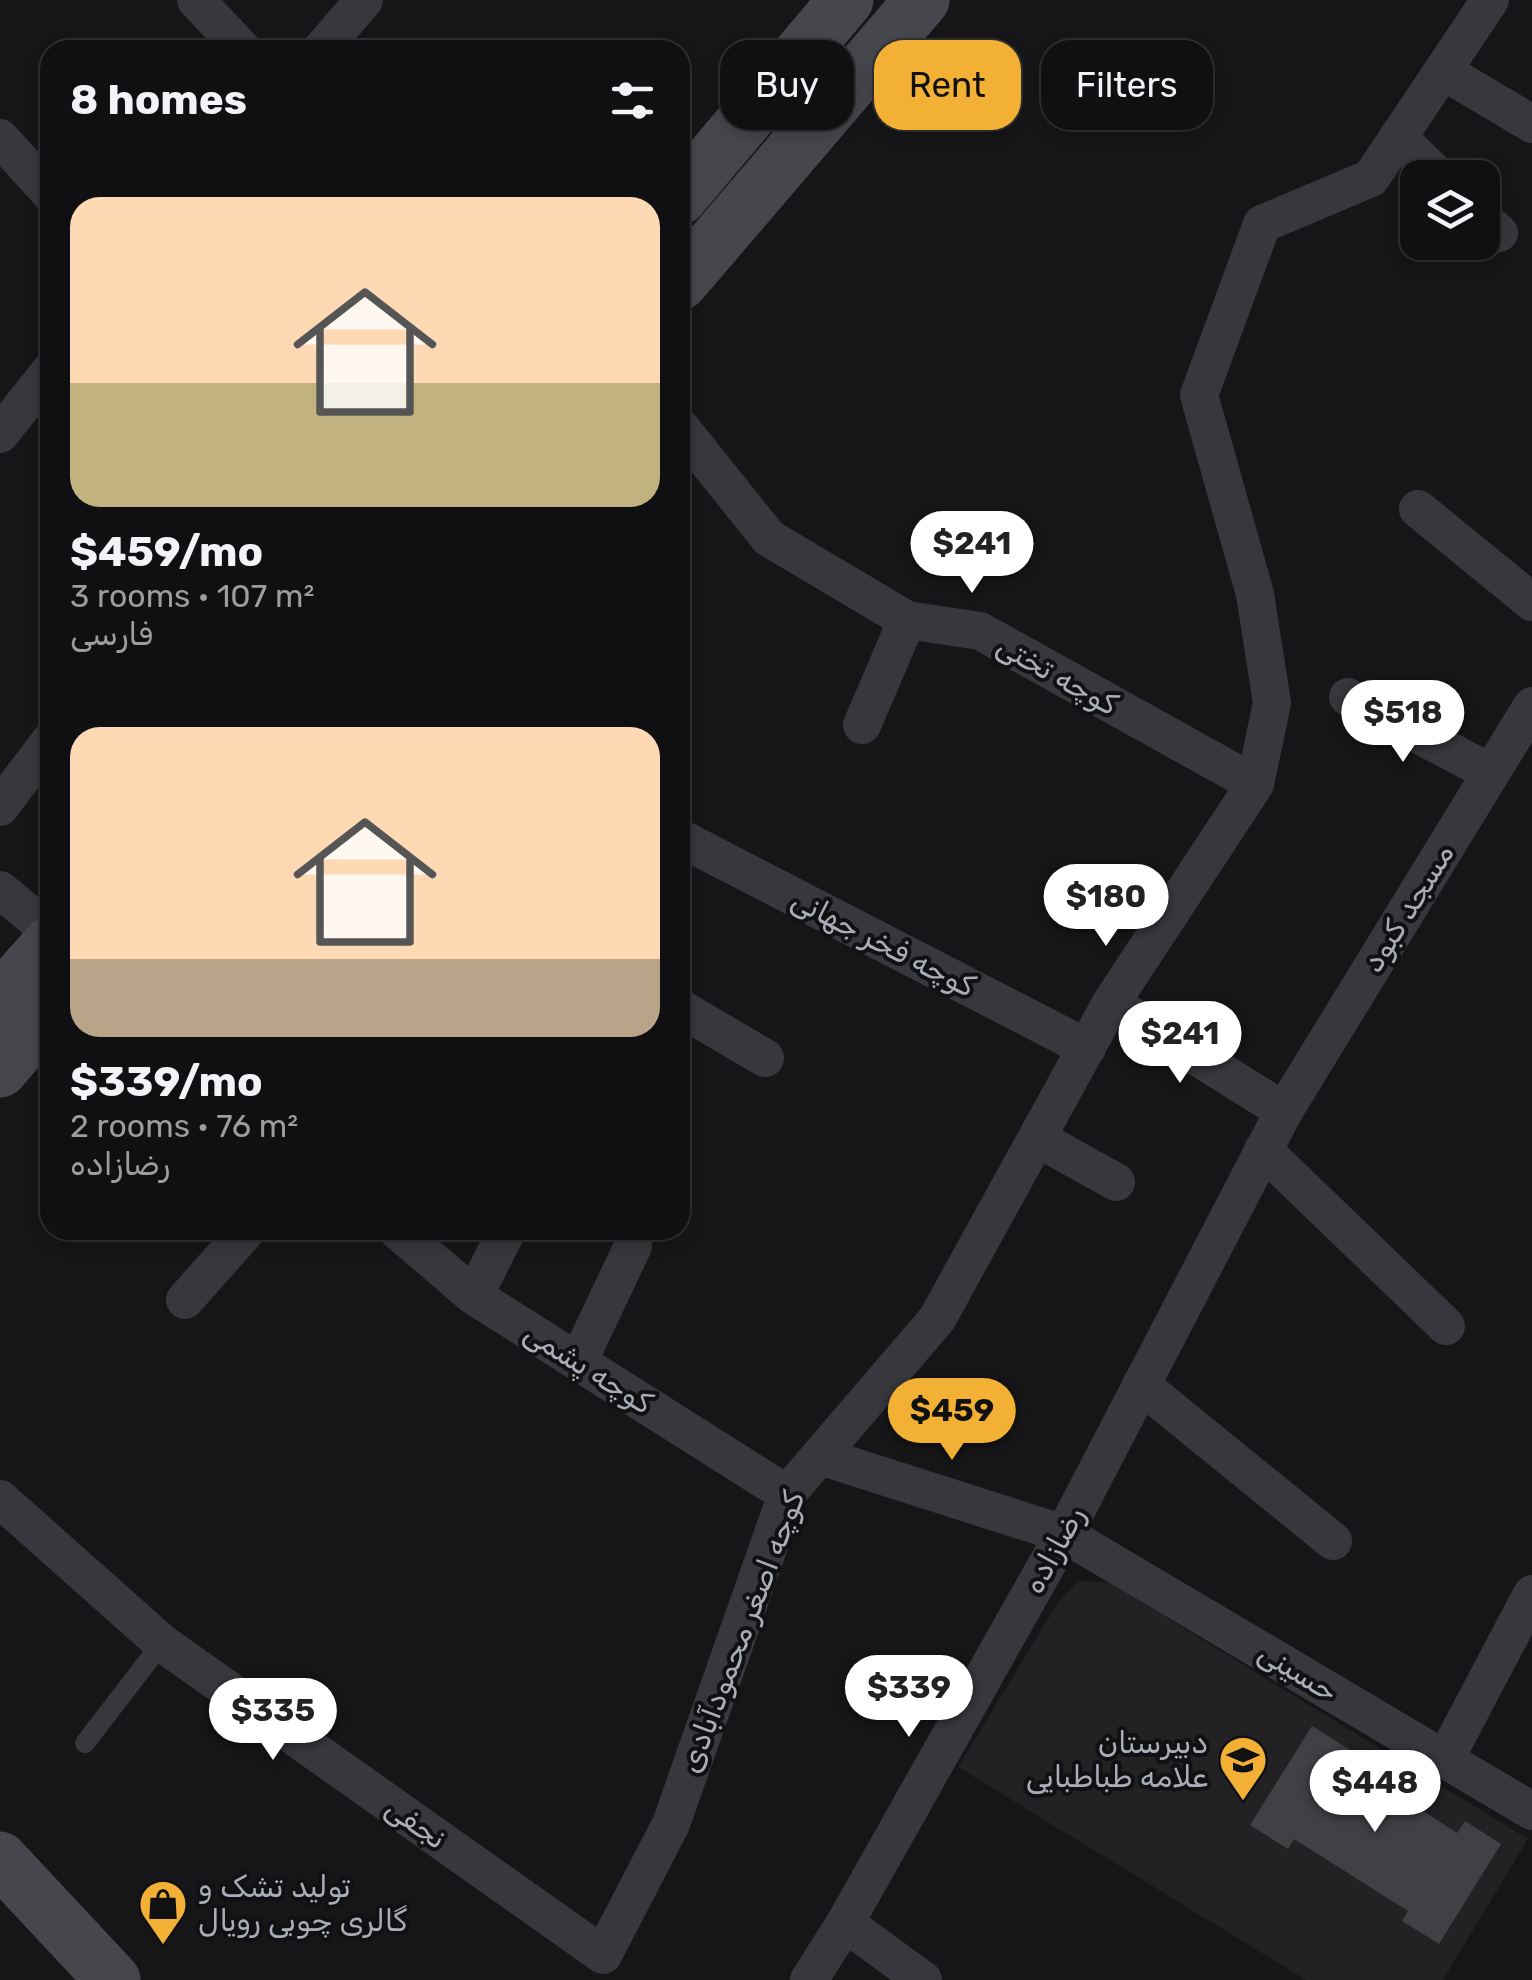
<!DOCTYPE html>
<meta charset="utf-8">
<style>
:root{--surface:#101012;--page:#1e1e20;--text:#f1f3f6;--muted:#9c9d9f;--line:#303032;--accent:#f2b134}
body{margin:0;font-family:Rubik,"Noto Sans Arabic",sans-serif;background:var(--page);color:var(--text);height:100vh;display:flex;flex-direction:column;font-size:38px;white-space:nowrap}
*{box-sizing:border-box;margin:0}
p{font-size:32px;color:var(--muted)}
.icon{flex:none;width:55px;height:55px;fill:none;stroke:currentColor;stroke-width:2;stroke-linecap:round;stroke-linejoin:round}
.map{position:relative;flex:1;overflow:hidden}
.drawer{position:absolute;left:40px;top:40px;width:650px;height:1200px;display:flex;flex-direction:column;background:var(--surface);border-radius:30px;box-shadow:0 5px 15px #0003,0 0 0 2px var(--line)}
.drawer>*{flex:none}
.hud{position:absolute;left:720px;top:40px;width:660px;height:90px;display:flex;gap:20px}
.tools{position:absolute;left:1400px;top:160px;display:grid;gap:20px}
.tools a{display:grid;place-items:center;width:100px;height:100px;border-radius:20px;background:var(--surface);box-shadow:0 5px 15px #0003,0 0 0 2px var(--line);font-size:50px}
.price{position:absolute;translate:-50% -85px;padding:0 22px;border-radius:35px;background:#fff;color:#222;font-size:32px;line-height:65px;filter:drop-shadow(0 2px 5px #0008)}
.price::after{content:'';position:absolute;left:50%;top:60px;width:30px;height:22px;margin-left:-15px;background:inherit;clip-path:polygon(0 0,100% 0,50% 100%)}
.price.selected{background:var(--accent);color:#111}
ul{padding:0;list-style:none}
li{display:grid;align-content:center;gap:20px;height:530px;padding:0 30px}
li span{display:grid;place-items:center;height:310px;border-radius:30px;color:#555}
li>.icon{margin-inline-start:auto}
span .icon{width:180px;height:180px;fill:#fffc;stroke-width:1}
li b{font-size:42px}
h2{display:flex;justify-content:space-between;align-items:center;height:120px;padding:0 30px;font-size:42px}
.tag{padding:0 35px;border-radius:30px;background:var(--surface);box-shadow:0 5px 15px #0003,0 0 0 2px var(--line);font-size:35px;line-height:90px}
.tag.selected{background:var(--accent);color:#111}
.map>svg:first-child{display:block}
.built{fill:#222225}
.building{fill:#404145}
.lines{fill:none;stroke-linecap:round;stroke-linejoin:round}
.lane{stroke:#37383d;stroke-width:20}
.street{stroke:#37383d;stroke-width:38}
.secondary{stroke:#45474d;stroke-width:55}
.labels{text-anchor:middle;stroke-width:8;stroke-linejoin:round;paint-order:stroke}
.street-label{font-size:30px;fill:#a8adb8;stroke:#111113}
.poi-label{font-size:30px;fill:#a8adb8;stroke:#111113;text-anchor:end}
</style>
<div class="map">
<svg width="1532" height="1980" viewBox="0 0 1532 1980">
<rect width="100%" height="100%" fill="#161618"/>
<!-- built -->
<path class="built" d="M1079,1581L1108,1582L1528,1839L1443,1980H1306L958,1767L1059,1601Z"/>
<!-- building -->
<path class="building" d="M1312,1726L1350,1750L1344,1760L1457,1833L1465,1821L1501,1844L1439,1944L1402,1921L1408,1911L1294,1839L1288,1849L1250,1825Z"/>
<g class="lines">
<!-- lane -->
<path class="lane" d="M85,1743L162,1643"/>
<!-- street -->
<path class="street" d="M196,0L243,50
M321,50L364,0
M1443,71L1532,124
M1398,137L1440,178
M0,138L50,193
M1482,218L1499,233
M680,427L769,538L907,620L980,631L1255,784
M0,434L50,371
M1418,509L1532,602
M1348,697L1491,773
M862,725L907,620
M0,807L50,741
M680,838L1087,1048
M0,890L50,931
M1111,1003L1284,1111
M680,1008L765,1058
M1037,1138L1116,1182
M1263,1150L1446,1326
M397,1230L474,1296L787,1494
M474,1296L507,1230
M185,1300L247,1230
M578,1362L633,1246
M1141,1385L1333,1541
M820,1456L1064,1534L1532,1811
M0,1499L162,1643L603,1955L671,1824L787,1494L937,1319L1111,1003L1255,784L1272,703L1255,594L1199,395L1262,224L1371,178L1490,0
M1445,1759L1532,1594
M845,1923L923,1980
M809,1980L845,1923L1064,1534L1284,1111L1532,706"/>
<!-- secondary -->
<path class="secondary" d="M680,197L846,0
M680,283L922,0
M0,1000L50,944
M0,1070L50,1012
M0,1859L113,1980"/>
</g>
<!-- icons -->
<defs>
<g id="school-pin" transform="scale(2.5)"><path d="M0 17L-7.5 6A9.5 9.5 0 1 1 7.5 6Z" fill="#f2b134" stroke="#111113"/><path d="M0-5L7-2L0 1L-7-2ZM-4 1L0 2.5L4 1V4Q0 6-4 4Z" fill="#111"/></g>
<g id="shop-pin" transform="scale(2.5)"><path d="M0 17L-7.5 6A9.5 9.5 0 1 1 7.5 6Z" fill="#f2b134" stroke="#111113"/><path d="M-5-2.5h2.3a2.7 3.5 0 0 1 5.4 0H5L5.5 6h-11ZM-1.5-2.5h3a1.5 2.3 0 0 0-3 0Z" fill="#111"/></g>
</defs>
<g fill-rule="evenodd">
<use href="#school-pin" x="1243" y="1760"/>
<use href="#shop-pin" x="163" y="1904"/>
</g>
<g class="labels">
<!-- street labels -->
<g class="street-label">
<text transform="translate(1057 675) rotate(29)" y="10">کوچه تختی</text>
<text transform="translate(1408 908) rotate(-58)" y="10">مسجد کبود</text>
<text transform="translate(883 943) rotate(27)" y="10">کوچه فخر جهانی</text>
<text transform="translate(588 1368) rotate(32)" y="10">کوچه پشمی</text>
<text transform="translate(1054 1550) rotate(-61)" y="10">رضازاده</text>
<text transform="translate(742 1632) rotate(-69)" y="10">کوچه اصغر محمودآبادی</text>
<text transform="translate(1298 1672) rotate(31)" y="10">حسینی</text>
<text transform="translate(416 1823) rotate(35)" y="10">نجفی</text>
</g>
<!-- poi labels -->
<g class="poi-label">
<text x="1208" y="1753">دبیرستان<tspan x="1208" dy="34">علامه طباطبایی</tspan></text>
<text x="198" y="1897" text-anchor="start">تولید تشک و<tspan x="198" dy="34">گالری چوبی رویال</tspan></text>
</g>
</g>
</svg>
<div class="tools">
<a><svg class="icon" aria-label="layers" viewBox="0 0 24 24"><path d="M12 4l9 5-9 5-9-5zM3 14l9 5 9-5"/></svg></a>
</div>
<b class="price" style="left:972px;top:596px">$241</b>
<b class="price" style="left:1403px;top:765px">$518</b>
<b class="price" style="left:1106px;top:949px">$180</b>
<b class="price" style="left:1180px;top:1086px">$241</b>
<b class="price selected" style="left:952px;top:1463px">$459</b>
<b class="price" style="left:909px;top:1740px">$339</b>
<b class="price" style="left:273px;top:1763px">$335</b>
<b class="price" style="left:1375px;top:1835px">$448</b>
<div class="hud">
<a class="tag">Buy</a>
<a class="tag selected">Rent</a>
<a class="tag">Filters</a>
</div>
<section class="drawer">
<h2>8 homes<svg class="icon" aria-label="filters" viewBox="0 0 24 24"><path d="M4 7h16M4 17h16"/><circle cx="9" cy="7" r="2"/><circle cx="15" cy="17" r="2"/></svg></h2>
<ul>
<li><span style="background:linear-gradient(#ffd9b3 60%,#c2b280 0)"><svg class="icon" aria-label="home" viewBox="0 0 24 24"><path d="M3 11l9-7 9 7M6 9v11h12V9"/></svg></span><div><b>$459/mo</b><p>3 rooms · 107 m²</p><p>فارسی</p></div></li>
<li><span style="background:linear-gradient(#ffd9b3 75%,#b9a48a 0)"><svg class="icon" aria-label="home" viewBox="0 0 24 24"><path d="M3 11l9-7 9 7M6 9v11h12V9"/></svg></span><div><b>$339/mo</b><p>2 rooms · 76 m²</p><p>رضازاده</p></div></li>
</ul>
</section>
</div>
